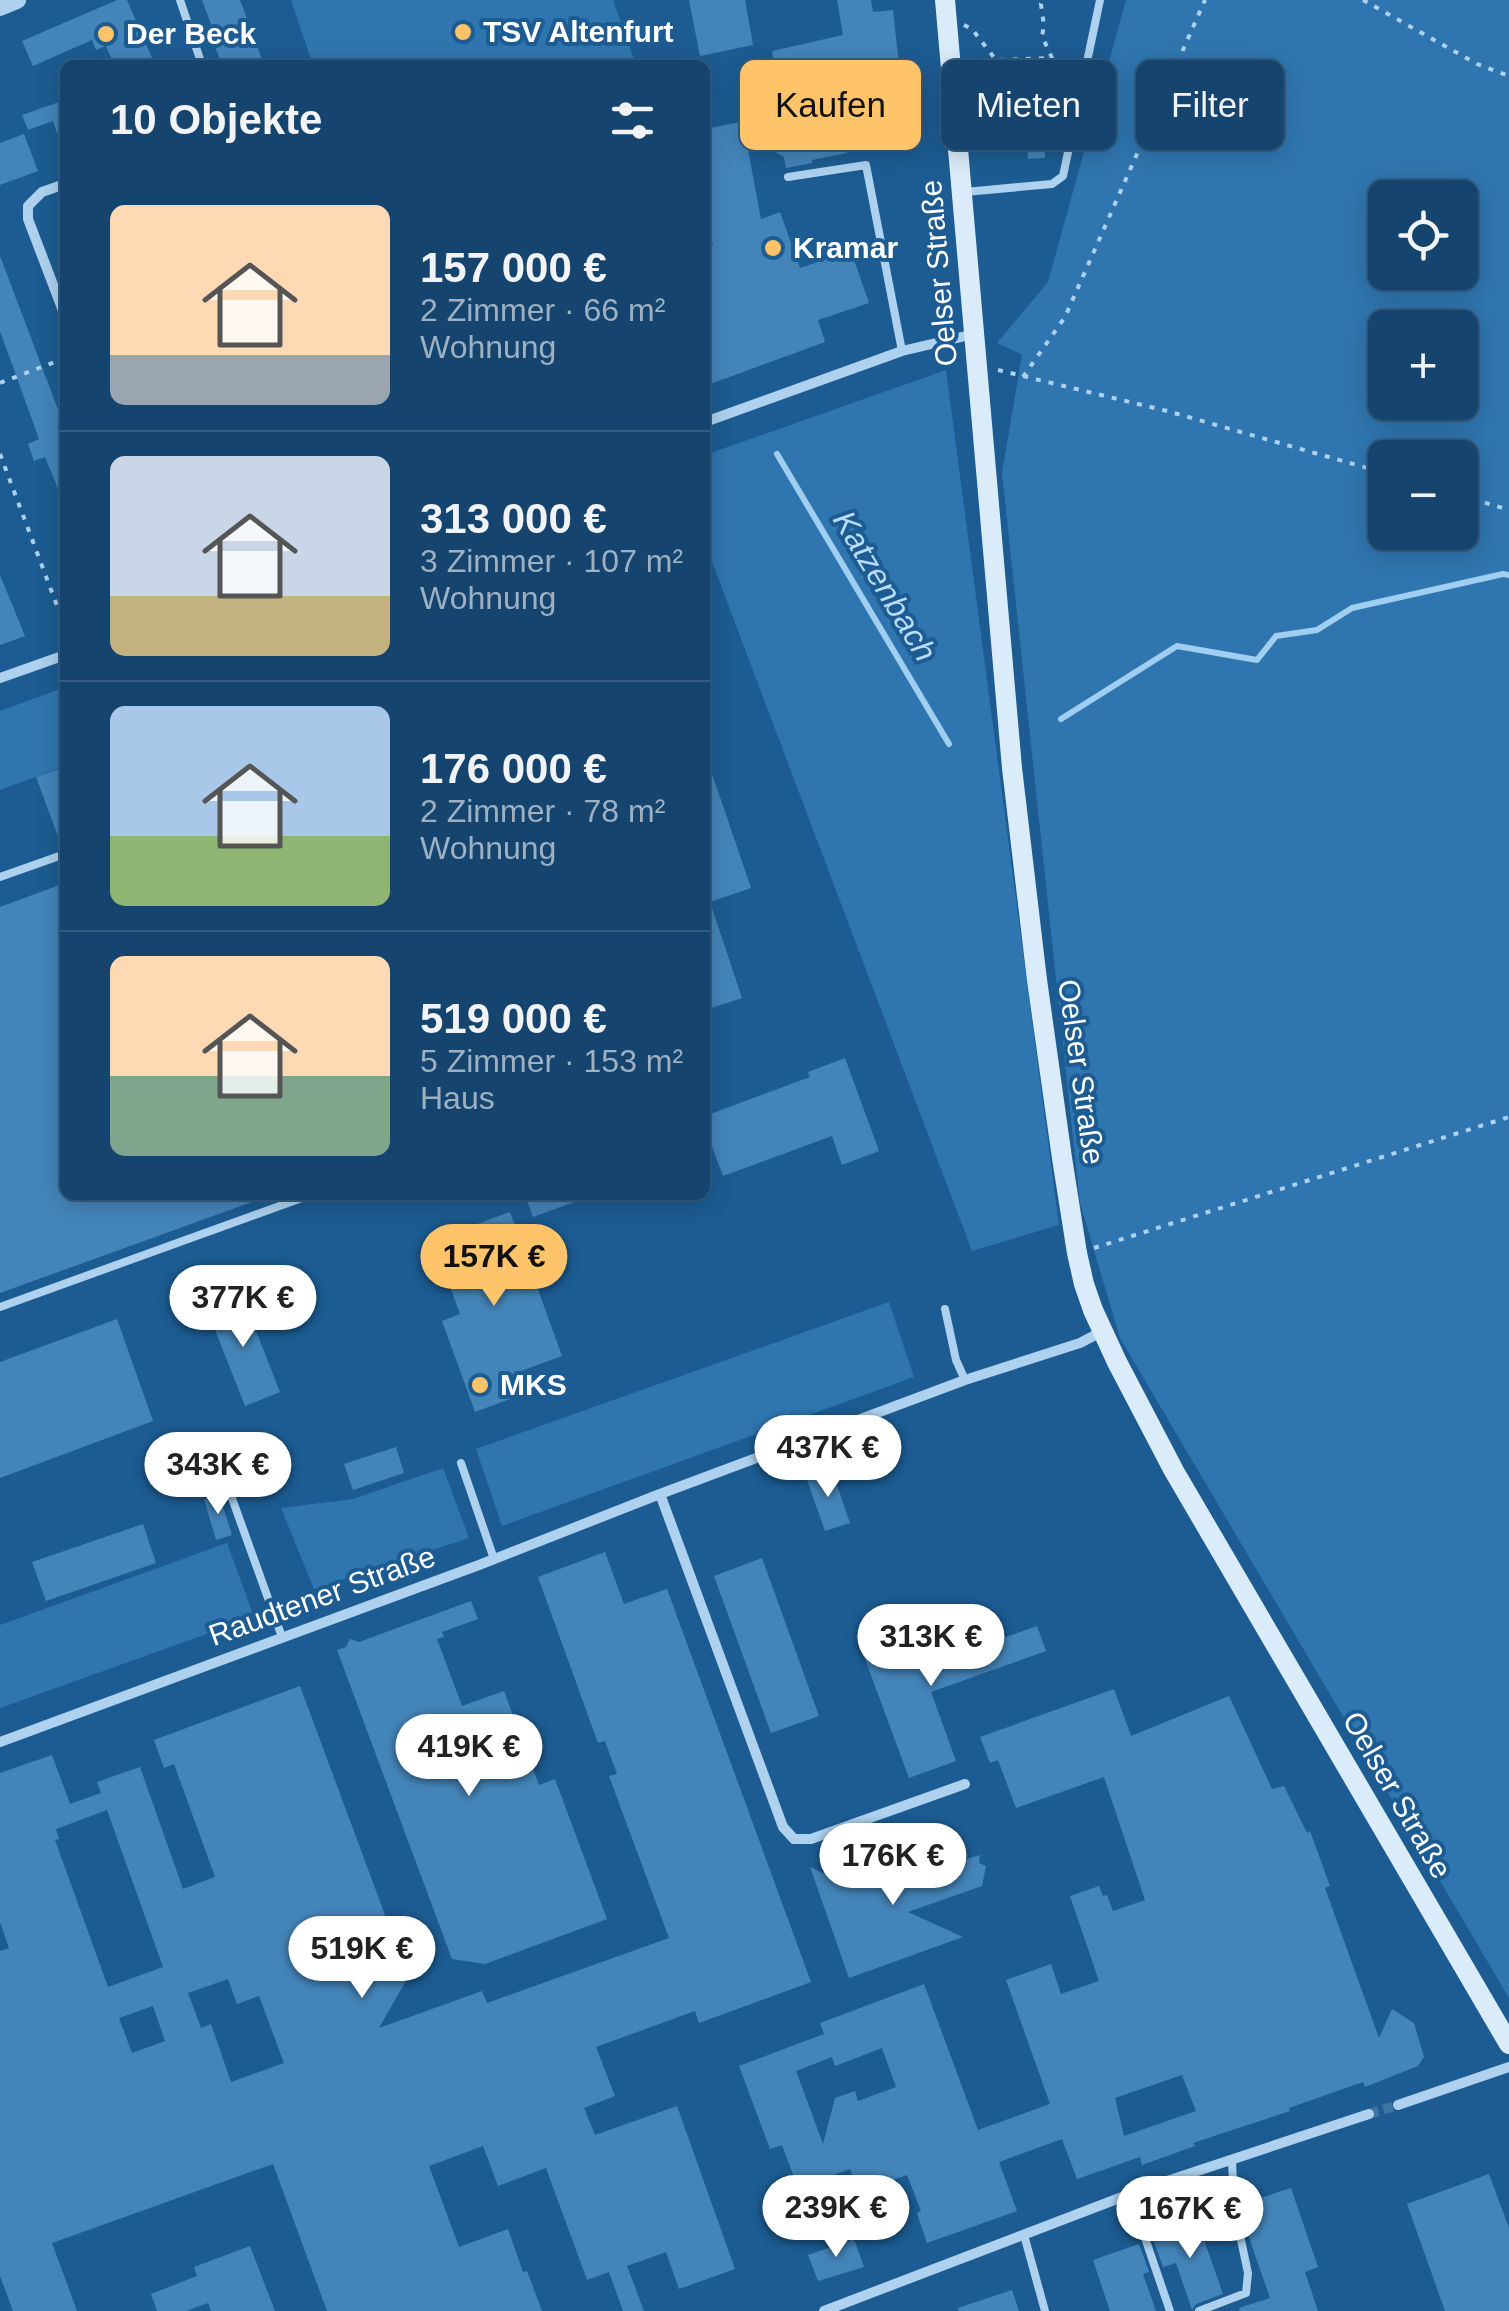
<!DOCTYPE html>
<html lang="de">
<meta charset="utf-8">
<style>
:root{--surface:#15456e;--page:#224f76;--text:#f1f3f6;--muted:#9db1c2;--line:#345d81;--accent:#ffc46a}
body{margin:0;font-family:Arial,sans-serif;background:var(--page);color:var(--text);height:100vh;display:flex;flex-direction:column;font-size:38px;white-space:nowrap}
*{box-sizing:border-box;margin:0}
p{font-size:32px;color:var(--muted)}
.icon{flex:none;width:55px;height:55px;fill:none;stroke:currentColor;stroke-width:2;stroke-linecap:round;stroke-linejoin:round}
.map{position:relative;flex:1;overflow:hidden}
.sheet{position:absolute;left:60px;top:60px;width:650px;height:1140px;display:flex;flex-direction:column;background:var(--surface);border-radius:15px;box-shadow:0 5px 25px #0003,0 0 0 2px var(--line)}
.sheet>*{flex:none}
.top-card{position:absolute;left:740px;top:60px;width:618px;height:90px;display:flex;gap:20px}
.buttons{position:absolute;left:1368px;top:180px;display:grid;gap:20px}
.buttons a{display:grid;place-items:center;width:110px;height:110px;border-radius:15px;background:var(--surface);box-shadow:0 5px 25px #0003,0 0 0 2px var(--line);font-size:50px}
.price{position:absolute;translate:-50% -85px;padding:0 22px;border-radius:35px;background:#fff;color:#222;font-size:32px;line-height:65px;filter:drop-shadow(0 2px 5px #0008)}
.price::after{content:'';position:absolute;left:50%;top:60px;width:30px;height:22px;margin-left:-15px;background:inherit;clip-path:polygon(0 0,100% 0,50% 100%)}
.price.active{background:var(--accent);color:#111}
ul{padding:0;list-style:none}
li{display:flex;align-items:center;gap:30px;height:250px;padding:0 50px}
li+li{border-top:2px solid var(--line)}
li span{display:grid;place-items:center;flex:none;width:280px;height:200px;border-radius:15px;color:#555}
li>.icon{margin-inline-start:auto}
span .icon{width:120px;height:120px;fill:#fffc;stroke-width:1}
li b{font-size:42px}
h2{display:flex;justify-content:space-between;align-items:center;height:120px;padding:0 50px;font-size:42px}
.pill{padding:0 35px;border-radius:15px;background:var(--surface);box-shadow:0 5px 25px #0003,0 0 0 2px var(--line);font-size:35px;line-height:90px}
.pill.active{background:var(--accent);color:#111}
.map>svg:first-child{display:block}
.green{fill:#2f76b0;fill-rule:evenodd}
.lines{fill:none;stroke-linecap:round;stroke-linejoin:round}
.stream{stroke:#a0cef0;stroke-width:6}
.building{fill:#4485b9;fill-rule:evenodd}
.minor-tunnel{stroke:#3e74a2;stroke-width:10;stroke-dasharray:10 5;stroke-linecap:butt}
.path{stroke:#add1ee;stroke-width:4;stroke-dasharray:5 8;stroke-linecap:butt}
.service{stroke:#add1ee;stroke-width:8}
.minor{stroke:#add1ee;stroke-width:10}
.tertiary{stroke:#add1ee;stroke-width:18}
.secondary{stroke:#daebfa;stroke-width:20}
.poi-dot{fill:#ffc46a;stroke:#1c5c92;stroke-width:4}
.labels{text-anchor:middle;stroke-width:8;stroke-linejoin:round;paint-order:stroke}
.poi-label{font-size:30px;font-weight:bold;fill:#fff;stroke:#1c5c92;text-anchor:start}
.street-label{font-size:30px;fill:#fff;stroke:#1c5c92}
.water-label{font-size:32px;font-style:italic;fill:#b9dbf5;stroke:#1c5c92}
</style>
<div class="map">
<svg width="1509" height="2311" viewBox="0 0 1509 2311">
<rect width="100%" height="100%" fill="#1c5c92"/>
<!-- green -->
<path class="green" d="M291,0H613L636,65H313Z
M1126,0H1509V1998L1120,1338L1080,1203L1002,473L1022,355L997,343L1048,282ZM1385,198H1460V272H1385ZM1385,328H1460V402H1385ZM1385,458H1460V532H1385Z
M946,370L1059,1225L972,1251L705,543V455Z
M65,687V766L0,790V711Z
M889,1302L914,1377L502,1526L476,1449Z
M443,1468L469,1538L314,1589L281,1508L353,1499Z
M227,1543L254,1617L0,1708V1625Z"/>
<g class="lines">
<!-- stream -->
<path class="stream" d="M777,454L949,744
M1061,719L1177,646L1257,660L1276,636L1317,630L1352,608L1503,574L1509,575"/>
</g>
<!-- building -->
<path class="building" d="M117,0H127L155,65H114L106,46L96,50L92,40L33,66L22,41Z
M202,0H240L264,65H222L213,41L217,40Z
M689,0H745L753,45L700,56Z
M837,0H871L873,12L893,10L899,65L896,66L898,88L867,91L866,88L828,95L836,134L870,127L873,145L847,150V153L812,160V163L786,168L784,157L745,134L761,219L780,212L800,268L851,251L869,303L818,320L825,342L705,386V247L713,245L705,222V129L781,114L772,51L843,35Z
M1042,64L1049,140L1044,141L1045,158L1028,159L1026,130H1020L1018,116L998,117L996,95L1000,68Z
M65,100V150H63L53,121L28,130L22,115Z
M24,134L38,171L0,185V143Z
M0,256L65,428V506L45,457L34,461L28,444L39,439L0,331Z
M0,575L25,636L0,645Z
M705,762H708L751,888L710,902L742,998L708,1009L705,1000Z
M65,767V847H62L36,777Z
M65,883V1195H266V1197L0,1293V907Z
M845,1058L879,1151L842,1165L832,1136L723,1176L705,1128V1116L810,1077L808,1072Z
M525,1195H588V1197L533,1217Z
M510,1212L562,1356L502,1378L510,1399L475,1412L442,1321L460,1314L433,1240Z
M241,1293L280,1392L245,1406L206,1307Z
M117,1319L153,1421L0,1478V1362Z
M396,1447L404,1473L353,1490L344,1464Z
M831,1468L850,1523L825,1531L806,1477Z
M219,1494L232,1535L216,1540L204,1499Z
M143,1524L156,1563L46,1601L32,1562Z
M605,1552L624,1604L667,1589L811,1982L699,2023L695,2011L596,2047L615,2096L584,2108L595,2135L677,2106L735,2269L679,2289L666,2252L627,2266L644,2311H623L609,2272L587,2280L546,2168L498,2186L483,2146L429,2166L459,2247L508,2229L523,2272L527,2271L542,2311H327L273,2164L52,2243L77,2311H13L0,2276V1951L9,1948L0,1922V1773L52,1755L70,1804L101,1793L97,1782L140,1767L183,1889L215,1877L174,1764L164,1768L154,1740L300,1686L408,1977L379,2028L482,1991L487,2003L669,1938L609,1776L617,1774L605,1741L598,1743L538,1577ZM107,1810L163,1967L108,1987L55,1840L59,1839L56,1829ZM228,1979L237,2004L259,1996L284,2063L231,2082L211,2024L201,2028L188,1993ZM153,2006L165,2041L132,2053L119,2018Z
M762,1558L819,1716L771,1733L714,1576Z
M471,1601L478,1619L442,1632L444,1637L437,1639L462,1706L504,1691L539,1785L555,1779L607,1919L485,1964L452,1959L337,1650L346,1647L350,1639L359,1642Z
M906,1626L921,1667L1037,1626L1046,1651L931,1692L956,1761L909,1778L859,1643Z
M1114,1689L1131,1736L1229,1696L1272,1789L1284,1786L1307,1833L1310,1831L1330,1886L1325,1888L1379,2038L1392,2009L1414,2023L1424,2057L1418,2066L1365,2087L1363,2082L1289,2108L1290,2111L1193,2143L1195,2146L1142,2165L1140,2157L1077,2179L1062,2139L999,2162L1017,2211L927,2243L917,2213L921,2211L907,2175L859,2192L850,2169L798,2188L782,2145L770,2149L739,2066L824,2034L820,2023L924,1984L978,2130L1050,2104L1006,1980L1051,1964L1061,1994L1099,1981L1070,1896L1099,1886L1103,1896L1107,1895L1113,1911L1145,1900L1104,1777L1016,1808L998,1760L990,1763L980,1737ZM882,2048L896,2087L858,2101L855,2091L835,2098L823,2144L796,2071L832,2057L835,2066ZM1182,2075L1196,2111L1124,2136L1115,2098Z
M958,1851L963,1860L980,1855L979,1863L986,1866L982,1886L908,1912L963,1937L849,1978L810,1867L849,1885L855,1873L867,1861L882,1857L900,1859L914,1867Z
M1489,2174L1509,2228V2311H1445L1407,2204Z
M1291,2188L1318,2267L1305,2272L1318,2311H1240L1239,2308L1270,2298L1246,2229L1244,2216L1249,2214L1245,2203Z
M1197,2220L1223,2294L1196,2304L1192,2310L1176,2263L1163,2267L1153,2239L1156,2238L1155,2235Z
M854,2239L864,2267L818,2281L808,2255Z
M1139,2244L1149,2272L1143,2274L1156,2311H1110L1093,2260Z
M250,2246L275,2311H211L208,2303L186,2311H157L151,2294L197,2276L194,2267Z
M1012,2290L1019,2311H959L958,2308Z"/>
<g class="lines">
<!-- minor-tunnel -->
<path class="minor-tunnel" d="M1369,2114L1398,2105"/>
<!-- path -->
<path class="path" d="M1363,0L1477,64L1509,76
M964,25L972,29L996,60L1052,58L1042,36L1044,26L1041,4L1044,0
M998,370L1167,411L1385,473
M1023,377L1065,317L1205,0
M0,383L65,358
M0,454L65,627
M1460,495L1509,510
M1094,1248L1509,1117"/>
<!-- service -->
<path class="service" d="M180,0L202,65
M788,177L866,165L902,351
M965,192L1052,184L1063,176L1100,0
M0,877L65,854
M0,1307L310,1195
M945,1309L956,1360L965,1380
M461,1463L494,1559
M220,1465L282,1637
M1130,2194L1170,2311
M1024,2235L1045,2311
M1199,2311L1246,2293L1248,2273L1234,2207L1232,2160"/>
<!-- minor -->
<path class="minor" d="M65,184L42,192L28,206V219L65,316
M705,422L902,351L974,334
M0,678L65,655
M660,1494L783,1827L794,1839H811L965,1784
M0,1742L479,1565L660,1494L965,1380L1080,1343L1103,1331
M1398,2105L1509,2067
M824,2311L1143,2189L1369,2114"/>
<!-- tertiary -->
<path class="tertiary" d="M0,7L17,0"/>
<!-- secondary -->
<path class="secondary" d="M945,0L1012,768L1037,980L1062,1158L1077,1253L1084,1284L1093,1310L1117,1362L1174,1471L1509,2044"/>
</g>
<!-- markers -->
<g class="poi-dot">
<circle cx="463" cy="32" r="10"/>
<circle cx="106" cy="34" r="10"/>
<circle cx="773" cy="248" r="10"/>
<circle cx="480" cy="1385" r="10"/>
</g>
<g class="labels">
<!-- poi labels -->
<g class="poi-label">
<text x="483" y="42">TSV Altenfurt</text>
<text x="126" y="44">Der Beck</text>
<text x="793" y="258">Kramar</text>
<text x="500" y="1395">MKS</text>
</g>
<!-- street labels -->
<g class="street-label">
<text transform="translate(939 273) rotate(-95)" y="10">Oelser Straße</text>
<text transform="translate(1081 1072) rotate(82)" y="10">Oelser Straße</text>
<text transform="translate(322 1596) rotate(-20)" y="10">Raudtener Straße</text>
<text transform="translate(1397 1795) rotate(60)" y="10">Oelser Straße</text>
</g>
<!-- water labels -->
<g class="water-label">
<text transform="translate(885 586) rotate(59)" y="11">Katzenbach</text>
</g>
</g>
</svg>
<div class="buttons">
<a><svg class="icon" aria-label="locate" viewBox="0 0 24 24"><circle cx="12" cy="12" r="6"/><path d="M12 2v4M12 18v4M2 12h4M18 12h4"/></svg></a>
<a>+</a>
<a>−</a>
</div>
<b class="price active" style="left:494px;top:1309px">157K €</b>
<b class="price" style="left:243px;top:1350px">377K €</b>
<b class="price" style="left:828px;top:1500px">437K €</b>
<b class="price" style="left:218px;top:1517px">343K €</b>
<b class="price" style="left:931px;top:1689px">313K €</b>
<b class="price" style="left:469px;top:1799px">419K €</b>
<b class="price" style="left:893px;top:1908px">176K €</b>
<b class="price" style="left:362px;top:2001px">519K €</b>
<b class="price" style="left:836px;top:2260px">239K €</b>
<b class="price" style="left:1190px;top:2261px">167K €</b>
<div class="top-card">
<a class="pill active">Kaufen</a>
<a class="pill">Mieten</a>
<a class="pill">Filter</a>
</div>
<section class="sheet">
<h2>10 Objekte<svg class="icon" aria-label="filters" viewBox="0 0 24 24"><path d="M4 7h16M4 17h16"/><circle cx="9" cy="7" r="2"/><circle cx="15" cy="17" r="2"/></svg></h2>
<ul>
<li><span style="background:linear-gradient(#ffd9b3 75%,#9aa5b1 0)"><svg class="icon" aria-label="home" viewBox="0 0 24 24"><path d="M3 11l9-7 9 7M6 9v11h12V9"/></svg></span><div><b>157 000 €</b><p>2 Zimmer · 66 m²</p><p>Wohnung</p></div></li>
<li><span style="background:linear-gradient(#c9d6e8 70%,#c2b280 0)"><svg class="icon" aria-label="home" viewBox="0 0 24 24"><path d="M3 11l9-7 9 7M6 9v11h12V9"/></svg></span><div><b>313 000 €</b><p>3 Zimmer · 107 m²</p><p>Wohnung</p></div></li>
<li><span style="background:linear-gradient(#a9c7e8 65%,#8fb573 0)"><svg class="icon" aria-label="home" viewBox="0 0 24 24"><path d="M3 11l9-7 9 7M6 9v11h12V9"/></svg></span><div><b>176 000 €</b><p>2 Zimmer · 78 m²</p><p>Wohnung</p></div></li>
<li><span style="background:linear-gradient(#ffd9b3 60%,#7fa58c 0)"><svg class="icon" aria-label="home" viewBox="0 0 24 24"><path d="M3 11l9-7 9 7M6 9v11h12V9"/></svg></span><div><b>519 000 €</b><p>5 Zimmer · 153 m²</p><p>Haus</p></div></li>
</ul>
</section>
</div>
